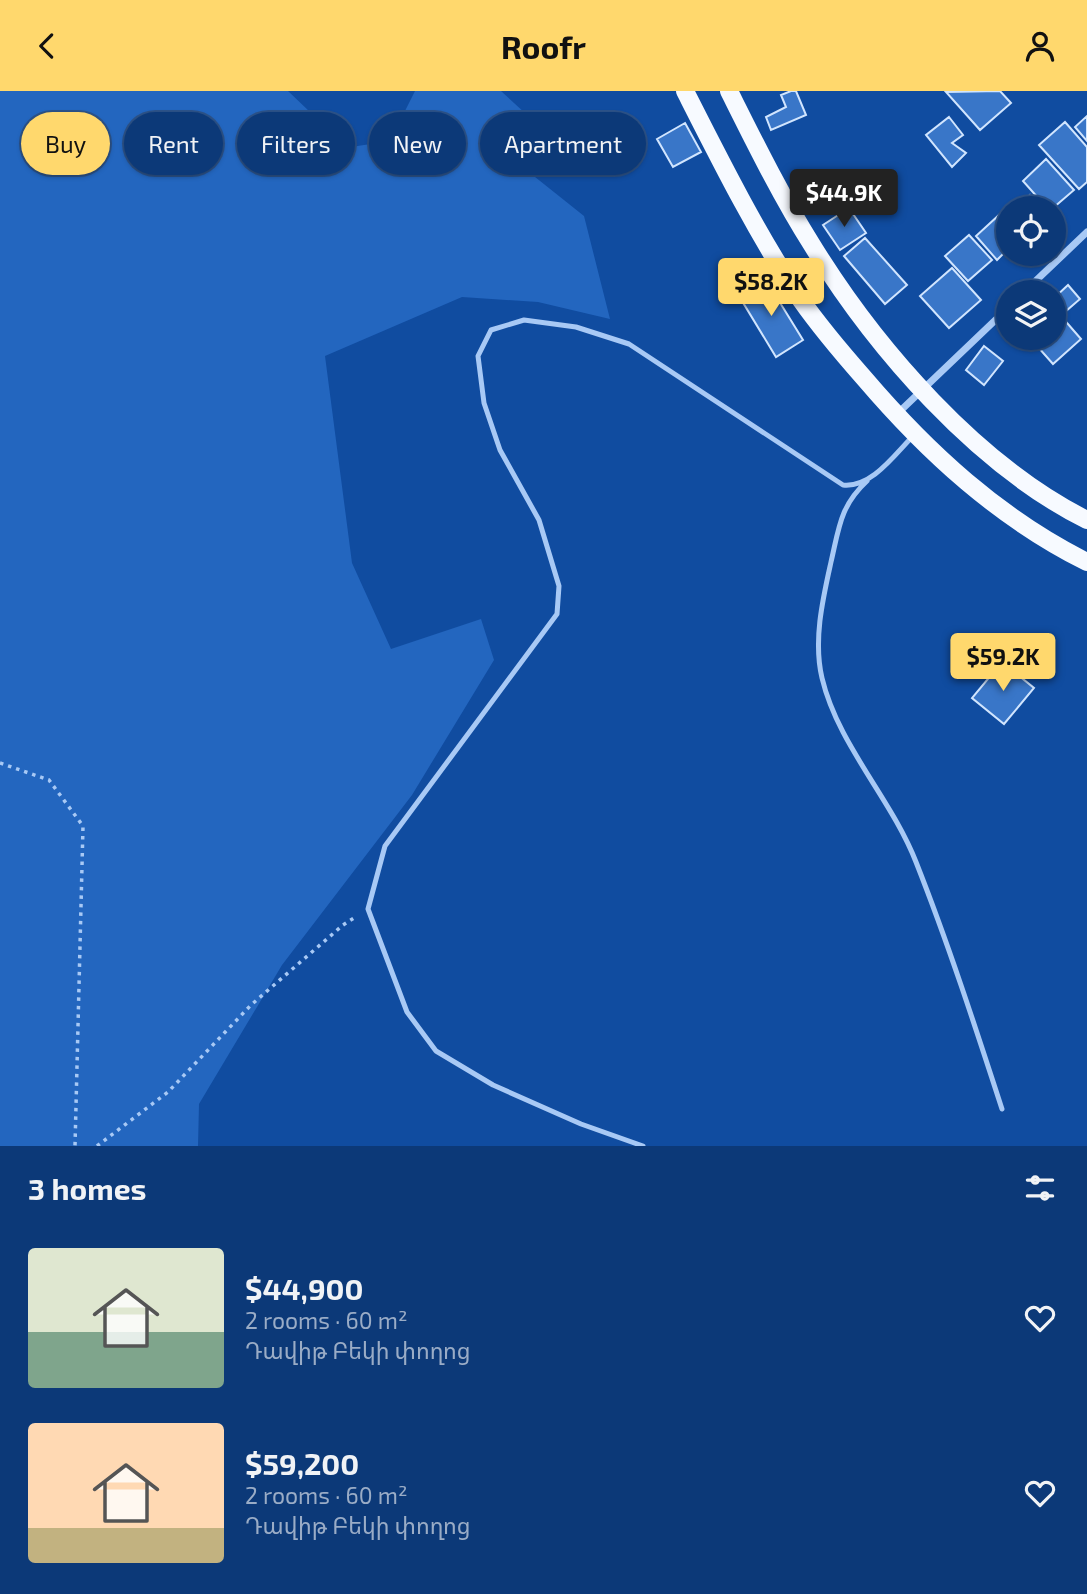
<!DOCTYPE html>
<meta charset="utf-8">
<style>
:root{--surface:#0c3978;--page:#1a4480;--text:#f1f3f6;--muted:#9aacc6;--line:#2c538a;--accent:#ffd86d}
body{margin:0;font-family:"Exo 2","Noto Sans Armenian",sans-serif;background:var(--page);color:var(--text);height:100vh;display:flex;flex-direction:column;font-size:26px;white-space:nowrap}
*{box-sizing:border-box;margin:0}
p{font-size:23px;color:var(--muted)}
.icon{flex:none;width:38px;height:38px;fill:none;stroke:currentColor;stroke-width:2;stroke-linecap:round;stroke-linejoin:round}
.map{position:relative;height:1055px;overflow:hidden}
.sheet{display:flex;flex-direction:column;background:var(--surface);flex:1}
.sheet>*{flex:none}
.top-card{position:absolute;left:21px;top:21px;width:700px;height:63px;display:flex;gap:14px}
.buttons{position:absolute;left:996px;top:105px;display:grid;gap:14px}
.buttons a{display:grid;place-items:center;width:70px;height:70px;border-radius:50%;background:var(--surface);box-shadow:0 2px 5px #0004,0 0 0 2px var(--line);font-size:35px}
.price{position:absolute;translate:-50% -60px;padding:0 16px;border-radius:7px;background:var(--accent);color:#111;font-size:23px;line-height:46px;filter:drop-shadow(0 2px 4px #0008)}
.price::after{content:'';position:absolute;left:50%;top:42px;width:21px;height:16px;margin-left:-10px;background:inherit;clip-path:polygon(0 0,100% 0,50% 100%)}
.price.selected{background:#222;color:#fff}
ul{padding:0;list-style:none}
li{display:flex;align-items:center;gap:21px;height:175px;padding:0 28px}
li span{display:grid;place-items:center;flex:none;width:196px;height:140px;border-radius:7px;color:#555}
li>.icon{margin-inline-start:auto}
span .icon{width:84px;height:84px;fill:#fffc;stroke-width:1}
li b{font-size:30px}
h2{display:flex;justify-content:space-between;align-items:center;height:84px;padding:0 28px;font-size:30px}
.pill{padding:0 24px;border-radius:32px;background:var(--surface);box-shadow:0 2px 5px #0004,0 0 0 2px var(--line);font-size:24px;line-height:63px}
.pill.selected{background:var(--accent);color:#111}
header{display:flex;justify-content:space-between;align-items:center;height:91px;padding:0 28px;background:var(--accent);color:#111;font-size:32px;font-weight:700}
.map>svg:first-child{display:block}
.green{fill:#2366bf}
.building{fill:#3976c8;stroke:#d1e5fe;stroke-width:2}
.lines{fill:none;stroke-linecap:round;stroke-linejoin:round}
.path{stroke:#a8c9f5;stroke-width:3.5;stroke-dasharray:3.5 5;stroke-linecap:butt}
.lane{stroke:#a8c9f5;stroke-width:5}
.street{stroke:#a8c9f5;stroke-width:7}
.primary{stroke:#f7faff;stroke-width:18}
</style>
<header><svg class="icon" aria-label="back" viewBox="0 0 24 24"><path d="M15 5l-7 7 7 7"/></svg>Roofr<svg class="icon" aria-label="person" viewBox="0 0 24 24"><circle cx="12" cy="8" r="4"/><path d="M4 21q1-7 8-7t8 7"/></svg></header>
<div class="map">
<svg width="1087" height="1055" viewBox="0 0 1087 1055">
<rect width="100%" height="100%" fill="#104ca0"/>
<!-- green -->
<path class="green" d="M0,0H288L310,21L338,58L390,50L415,0H501L526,23L510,66L584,125L610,228L538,211L462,206L325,265L352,472L391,558L481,528L494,569L412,704L282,874L199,1013L198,1055H0Z"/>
<!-- building -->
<path class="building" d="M791,0H796L806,24L771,39L766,26L786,16L781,4Z
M1000,0L1011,12L980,39L946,1Z
M1087,25V50L1075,36Z
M949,26L963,44L952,52L966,62L952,76L926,44Z
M1065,31L1087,56V91L1079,98L1039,54Z
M685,32L701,61L673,76L657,48Z
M1046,68L1074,99L1053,117H1047L1023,90Z
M1030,104L1042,117H1016Z
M849,117L866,142L840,159L823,134Z
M999,124L1008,133V158L997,169L976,145Z
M969,144L992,169L968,190L945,165Z
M865,147L907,194L885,213L844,165Z
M952,177L981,209L949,237L920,205Z
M766,189L803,249L776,266L739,205Z
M1068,194L1080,208L1066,220L1054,207Z
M1054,217L1081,248L1053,273L1030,247H1054Z
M984,255L1003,270L984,294L966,279Z
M1002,571L1034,597L1004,633L972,607Z"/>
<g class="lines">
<!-- path -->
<path class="path" d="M0,672L49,689L83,735L75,1055
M97,1055L168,1001L251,914L343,834L357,825"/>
<!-- lane -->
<path class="lane" d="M867,390C840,415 839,437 831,471C823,507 813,549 822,587C838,654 891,707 916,771C948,852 975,935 1002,1018
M643,1055L581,1033L493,994L436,960L407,921L368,818L385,755L557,523L559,495L539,429L500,359L484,312L478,265L491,239L524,229L576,236L629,253L843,394C872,397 895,363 914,344"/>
<!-- street -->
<path class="street" d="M1024,201L1087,141
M897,323L1008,217"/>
<!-- primary -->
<path class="primary" d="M685,0C721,71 757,143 801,209C820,236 842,262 864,287C928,362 999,427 1087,471
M729,0C755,52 781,105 812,154C876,258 977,374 1087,429"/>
</g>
</svg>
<div class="buttons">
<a><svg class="icon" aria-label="locate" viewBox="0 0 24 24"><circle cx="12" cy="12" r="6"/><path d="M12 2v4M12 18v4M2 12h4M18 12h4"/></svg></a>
<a><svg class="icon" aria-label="layers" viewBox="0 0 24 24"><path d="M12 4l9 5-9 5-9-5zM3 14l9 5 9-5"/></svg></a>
</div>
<b class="price selected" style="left:844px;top:138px">$44.9K</b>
<b class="price" style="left:771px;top:227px">$58.2K</b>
<b class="price" style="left:1003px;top:602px">$59.2K</b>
<div class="top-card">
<a class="pill selected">Buy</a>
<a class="pill">Rent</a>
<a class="pill">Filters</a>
<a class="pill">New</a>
<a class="pill">Apartment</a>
</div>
</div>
<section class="sheet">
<h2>3 homes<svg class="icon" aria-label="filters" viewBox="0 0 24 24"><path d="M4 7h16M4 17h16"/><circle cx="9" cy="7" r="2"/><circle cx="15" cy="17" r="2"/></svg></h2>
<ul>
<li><span style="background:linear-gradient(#dfe7d0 60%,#7fa58c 0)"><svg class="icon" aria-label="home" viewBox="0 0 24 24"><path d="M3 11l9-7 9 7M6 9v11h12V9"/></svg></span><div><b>$44,900</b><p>2 rooms · 60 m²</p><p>Դավիթ Բեկի փողոց</p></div><svg class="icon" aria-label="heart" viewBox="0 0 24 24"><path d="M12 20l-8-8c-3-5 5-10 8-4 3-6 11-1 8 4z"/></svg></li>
<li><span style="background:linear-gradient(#ffd9b3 75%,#c2b280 0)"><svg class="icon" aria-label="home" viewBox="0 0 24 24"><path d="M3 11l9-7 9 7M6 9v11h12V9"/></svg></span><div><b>$59,200</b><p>2 rooms · 60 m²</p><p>Դավիթ Բեկի փողոց</p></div><svg class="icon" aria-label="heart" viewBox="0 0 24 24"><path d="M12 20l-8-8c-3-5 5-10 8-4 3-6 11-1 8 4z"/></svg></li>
</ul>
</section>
